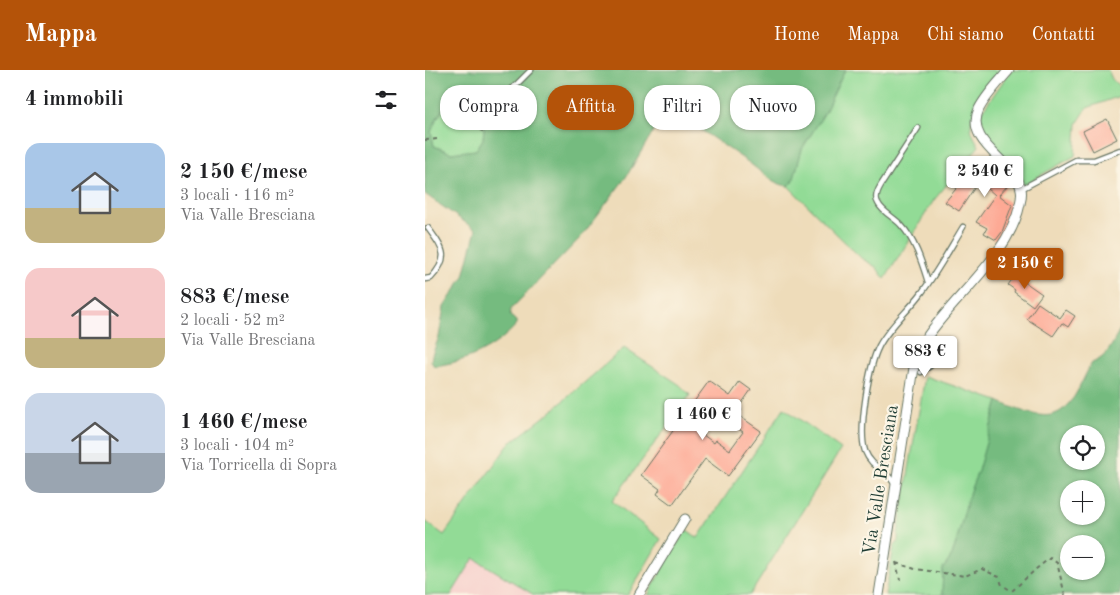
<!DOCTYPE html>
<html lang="it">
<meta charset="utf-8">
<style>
:root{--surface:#fff;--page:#f2f2f2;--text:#202124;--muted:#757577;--accent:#b45309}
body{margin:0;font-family:"Old Standard TT",serif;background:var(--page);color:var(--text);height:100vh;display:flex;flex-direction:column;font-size:19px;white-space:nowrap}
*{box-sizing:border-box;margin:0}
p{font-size:16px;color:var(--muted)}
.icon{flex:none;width:28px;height:28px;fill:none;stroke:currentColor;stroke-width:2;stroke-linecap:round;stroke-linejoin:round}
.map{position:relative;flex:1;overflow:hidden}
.sheet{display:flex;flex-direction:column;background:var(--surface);width:425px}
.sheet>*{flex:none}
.hud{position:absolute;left:15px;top:15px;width:475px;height:45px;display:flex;gap:10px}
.controls{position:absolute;left:635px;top:355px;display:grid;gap:10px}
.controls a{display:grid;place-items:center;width:45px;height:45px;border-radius:50%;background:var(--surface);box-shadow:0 1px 4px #0004;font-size:25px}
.price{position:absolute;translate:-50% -42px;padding:0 11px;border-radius:5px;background:#fff;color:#222;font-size:16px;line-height:32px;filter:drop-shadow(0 1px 2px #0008)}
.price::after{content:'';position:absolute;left:50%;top:30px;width:15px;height:11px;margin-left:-8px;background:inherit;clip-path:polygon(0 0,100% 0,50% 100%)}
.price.selected{background:var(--accent);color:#fff}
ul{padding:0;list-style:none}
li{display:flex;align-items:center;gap:15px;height:125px;padding:0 25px}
li span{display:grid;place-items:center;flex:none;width:140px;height:100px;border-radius:15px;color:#555}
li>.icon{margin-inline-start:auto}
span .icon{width:60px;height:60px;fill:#fffc;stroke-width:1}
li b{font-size:21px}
h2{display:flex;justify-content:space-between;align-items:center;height:60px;padding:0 25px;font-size:21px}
.chip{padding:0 18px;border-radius:20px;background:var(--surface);box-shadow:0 1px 4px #0004;font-size:18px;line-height:45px}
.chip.selected{background:var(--accent);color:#fff}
header{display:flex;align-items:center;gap:30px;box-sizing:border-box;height:70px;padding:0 25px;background:var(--accent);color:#fff}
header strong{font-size:24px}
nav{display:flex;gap:28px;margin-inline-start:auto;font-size:18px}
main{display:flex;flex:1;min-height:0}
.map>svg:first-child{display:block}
.built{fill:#f7d0cc}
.green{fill:#92db96;stroke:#588c65}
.forest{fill:#75bb7f;stroke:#4a7c5a;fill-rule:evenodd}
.building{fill:#fda994;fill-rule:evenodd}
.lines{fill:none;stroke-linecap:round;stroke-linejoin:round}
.lane-casing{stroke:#677563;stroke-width:7}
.street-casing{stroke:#677563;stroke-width:11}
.path{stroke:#677563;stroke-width:2;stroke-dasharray:4 4;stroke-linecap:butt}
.lane{stroke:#fff;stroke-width:4.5}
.street{stroke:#fff;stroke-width:9}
.labels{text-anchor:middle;stroke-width:4.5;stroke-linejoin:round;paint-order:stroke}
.street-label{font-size:18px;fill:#1f3d34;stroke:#fcf5e5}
</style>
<header>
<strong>Mappa</strong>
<nav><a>Home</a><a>Mappa</a><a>Chi siamo</a><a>Contatti</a></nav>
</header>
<main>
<section class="sheet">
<h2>4 immobili<svg class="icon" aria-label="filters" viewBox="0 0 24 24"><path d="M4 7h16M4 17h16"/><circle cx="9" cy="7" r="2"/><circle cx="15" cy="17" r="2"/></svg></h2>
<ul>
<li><span style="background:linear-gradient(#a9c7e8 65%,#c2b280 0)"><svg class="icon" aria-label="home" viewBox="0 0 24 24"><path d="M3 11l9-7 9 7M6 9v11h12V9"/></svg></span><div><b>2 150 €/mese</b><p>3 locali · 116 m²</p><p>Via Valle Bresciana</p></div></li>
<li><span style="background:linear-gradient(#f6c9c9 70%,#c2b280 0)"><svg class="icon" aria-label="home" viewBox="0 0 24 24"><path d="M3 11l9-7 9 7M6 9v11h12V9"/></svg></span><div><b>883 €/mese</b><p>2 locali · 52 m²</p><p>Via Valle Bresciana</p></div></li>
<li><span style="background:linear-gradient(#c9d6e8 60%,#9aa5b1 0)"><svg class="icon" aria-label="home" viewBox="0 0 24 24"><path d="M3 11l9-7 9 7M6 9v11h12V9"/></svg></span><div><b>1 460 €/mese</b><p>3 locali · 104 m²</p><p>Via Torricella di Sopra</p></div></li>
</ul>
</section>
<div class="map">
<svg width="695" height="525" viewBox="0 0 695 525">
<rect width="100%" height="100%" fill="#fcf5e5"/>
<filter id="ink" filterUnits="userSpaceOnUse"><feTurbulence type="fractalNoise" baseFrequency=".02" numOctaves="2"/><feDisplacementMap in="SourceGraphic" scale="10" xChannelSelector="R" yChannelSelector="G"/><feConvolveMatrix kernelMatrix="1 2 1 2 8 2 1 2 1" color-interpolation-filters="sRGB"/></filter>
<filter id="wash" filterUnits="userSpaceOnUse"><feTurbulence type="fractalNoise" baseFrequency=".0096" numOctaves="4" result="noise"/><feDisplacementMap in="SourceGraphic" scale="20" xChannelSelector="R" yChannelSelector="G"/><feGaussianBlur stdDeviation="1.12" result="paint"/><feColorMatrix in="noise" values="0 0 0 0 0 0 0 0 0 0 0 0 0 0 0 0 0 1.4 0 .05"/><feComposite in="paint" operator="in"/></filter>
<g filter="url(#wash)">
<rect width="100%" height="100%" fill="#eedcba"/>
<!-- built -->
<path class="built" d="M49,488L109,525H26Z"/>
<!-- green -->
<path class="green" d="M420,0H578C568,14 544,40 546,58C547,65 551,70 554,76L509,130L460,209L451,197L436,188L363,116L368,112L377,79L400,42Z
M586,0H683L687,9L695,17V26L662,38L652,54L650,86L598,115L556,65L554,50L558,40Z
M36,32L52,38L60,47L58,69L51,80L26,83L9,76L6,62L12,48L22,35Z
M199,278L255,315L265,325L187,431L236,469L203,525H109L49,488L26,525H0V451L19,465L84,374L128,340Z
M500,306L573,331L553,402L545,421L531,473L527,486L518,499L517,525H460L469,477L473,472V463Z
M359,338L416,379L325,525H223L249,478L262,460L273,468Z"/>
<!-- forest -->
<path class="forest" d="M0,0H420L400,42L377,79L368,112L363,116C347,114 337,102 323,92C298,75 273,58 249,41L239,43L201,107L156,167L86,239L85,246L92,251V254C70,279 41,292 9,296L6,291L7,285L14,267L19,237L39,206L51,160L0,124ZM36,32L52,38L60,47L58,69L51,80L26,83L9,76L6,62L12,48L21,35Z
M695,260V525H517L518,499L527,486L531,473L545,421L553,401L573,331C588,338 617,351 632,343C639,340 644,333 649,327C656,316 660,304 667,293C683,287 687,274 695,260ZM644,364H671V391H644ZM644,419H671V446H644ZM644,474H671V501H644Z"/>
<g id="blocks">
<!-- building -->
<path class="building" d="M682,49L692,69L668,81L658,61Z
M557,88L571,99L568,103L583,115L574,125L587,135L577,162L571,170L559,163L562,158L551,152L570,125L554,111L534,141L520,132Z
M592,203L599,207L597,210L617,224L608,236L589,222L590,220L583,215Z
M613,233L635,248L641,240L650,246L643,257L637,253L628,266L602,249Z
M284,311L305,326L315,312L326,320L314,337L317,340L313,345L336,361L303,406L280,389L247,435L232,424L235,419L216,405ZM285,339L318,362L305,380L291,370L289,373L270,359Z"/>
</g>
</g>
<g filter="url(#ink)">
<use href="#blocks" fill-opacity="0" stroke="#677563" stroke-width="1"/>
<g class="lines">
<!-- lane casing -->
<g class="lane-casing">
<path id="lane" d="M57,58L77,29L106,0
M493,58L456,115C453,120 449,127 453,133C457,142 470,148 476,155C490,170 497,193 503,212
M596,119L651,90H669L695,80
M0,209L6,208C25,187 19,180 3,158
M496,302L505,296
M470,415C462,399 447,399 440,381C433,360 444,295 454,276C464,257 482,242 495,225C511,204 524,180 538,157"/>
</g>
<!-- street casing -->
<g class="street-casing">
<path id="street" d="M214,525L260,449
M454,525L490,291C494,284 496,277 500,270C528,227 585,185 595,134C596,130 597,123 596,119C591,92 538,73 554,39C561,25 574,12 584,0"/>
</g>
<!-- path -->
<path class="path" d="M0,70L13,69
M471,492L475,510
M471,493L490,499L540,506L557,499L574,507L577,515L587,521L611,499L625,488L632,493L640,525"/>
<!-- lane -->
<use href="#lane" class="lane"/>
<!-- street -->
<use href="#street" class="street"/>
</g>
</g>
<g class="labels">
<!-- street labels -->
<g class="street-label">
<text transform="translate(455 410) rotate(-81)" y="6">Via Valle Bresciana</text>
</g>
</g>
</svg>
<div class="controls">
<a><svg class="icon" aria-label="locate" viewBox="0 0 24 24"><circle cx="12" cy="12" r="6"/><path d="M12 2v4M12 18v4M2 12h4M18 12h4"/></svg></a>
<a>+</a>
<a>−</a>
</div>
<b class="price" style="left:560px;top:128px">2 540 €</b>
<b class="price selected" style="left:600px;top:220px">2 150 €</b>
<b class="price" style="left:500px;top:308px">883 €</b>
<b class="price" style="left:278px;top:371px">1 460 €</b>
<div class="hud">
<a class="chip">Compra</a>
<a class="chip selected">Affitta</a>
<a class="chip">Filtri</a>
<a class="chip">Nuovo</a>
</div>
</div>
</main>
